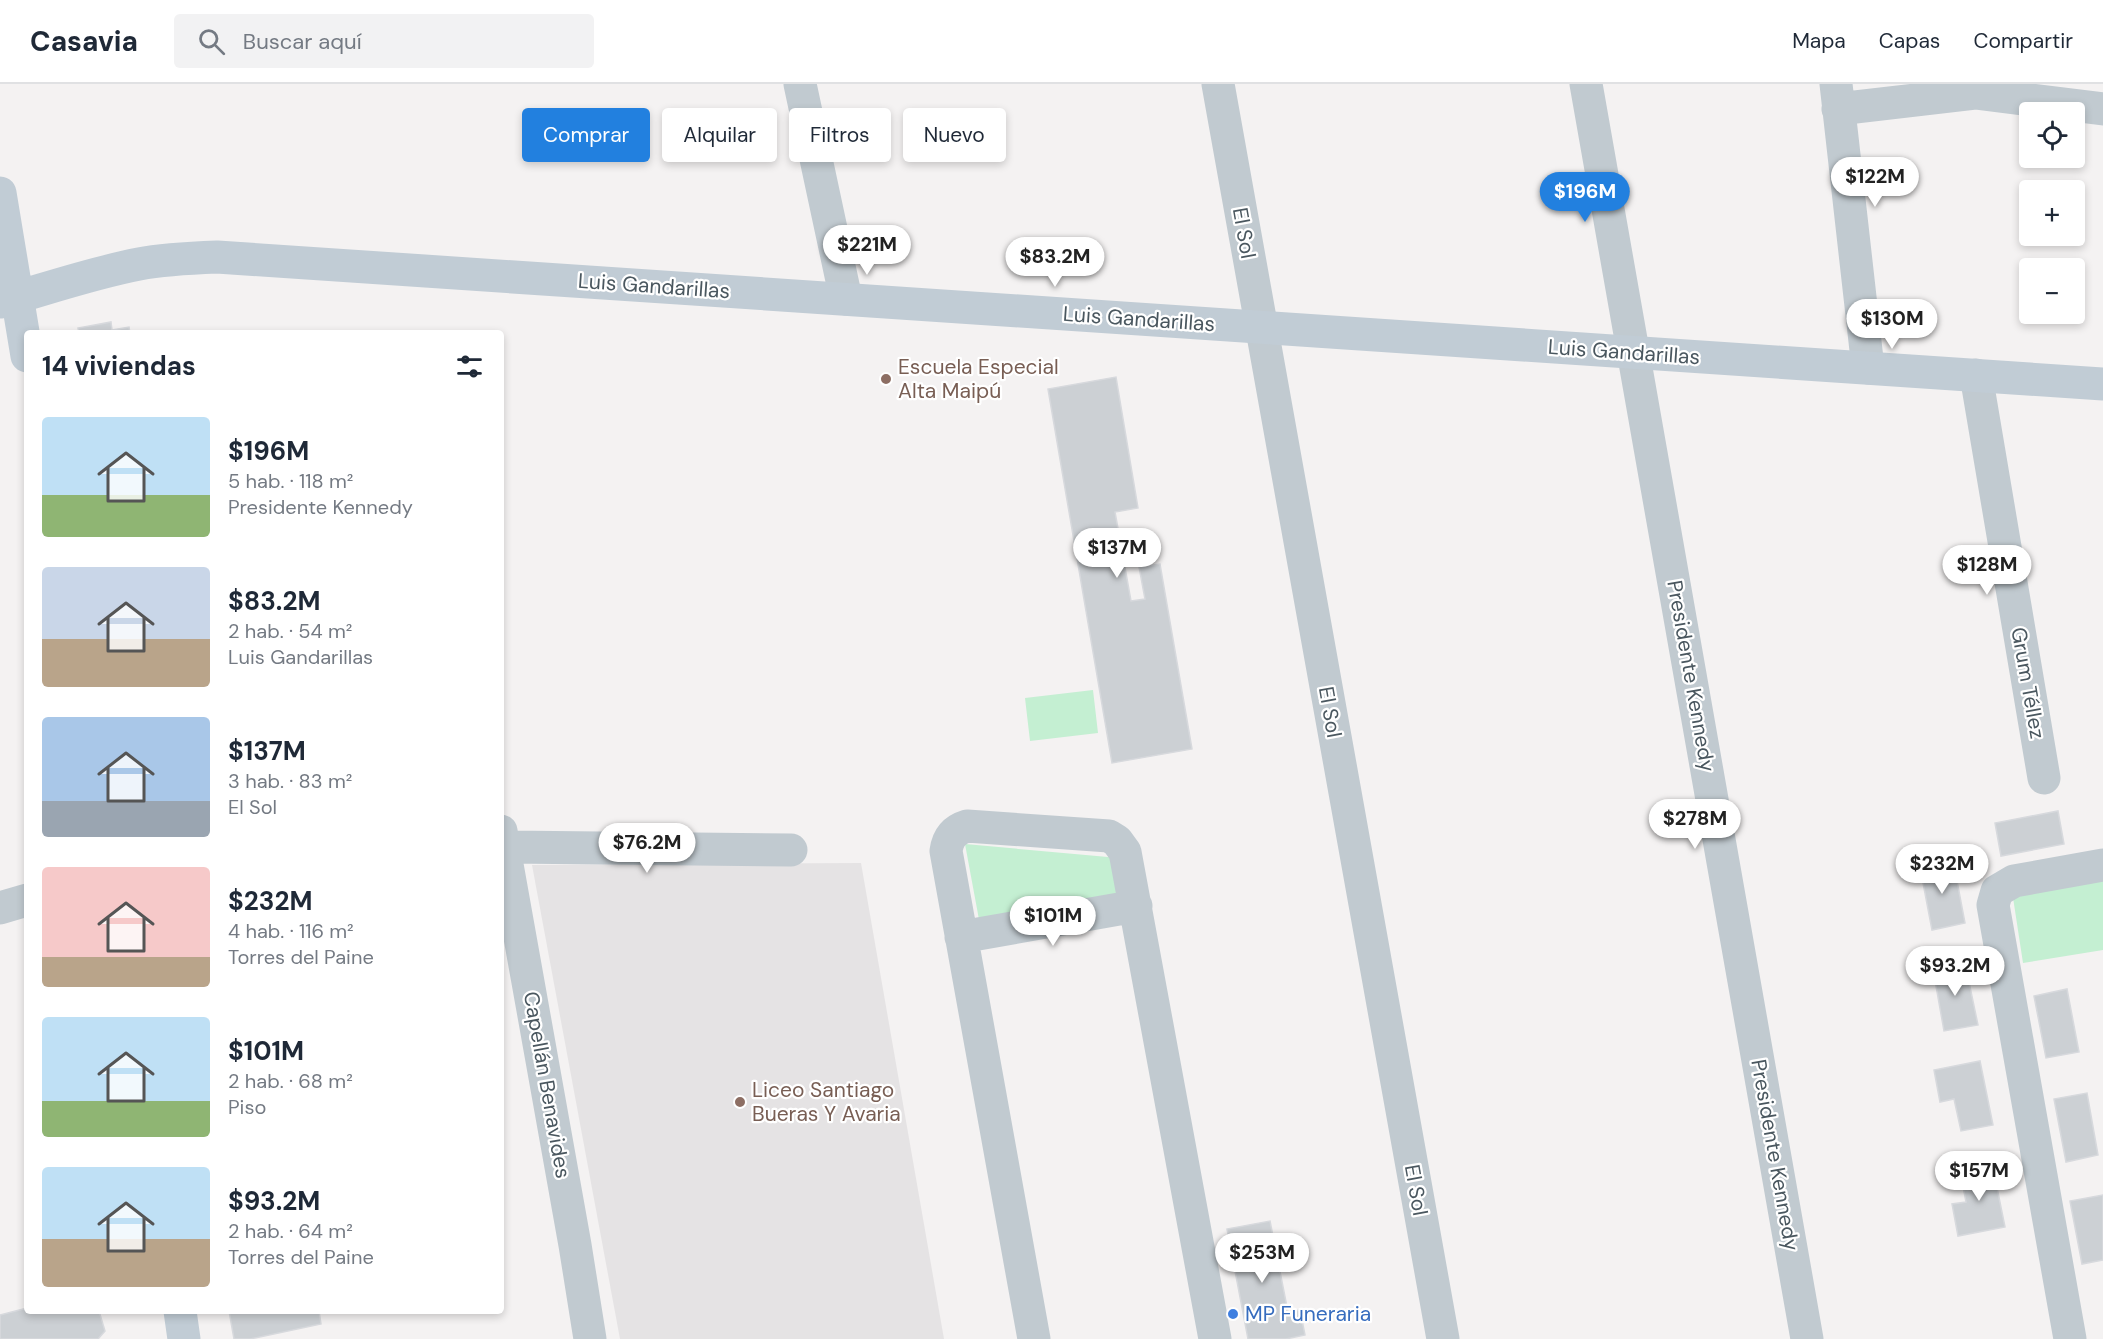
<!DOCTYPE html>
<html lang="es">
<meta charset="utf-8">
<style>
:root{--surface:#fff;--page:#f2f2f3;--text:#1f2937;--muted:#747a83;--line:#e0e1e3;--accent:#2280df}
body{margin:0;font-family:"DM Sans",sans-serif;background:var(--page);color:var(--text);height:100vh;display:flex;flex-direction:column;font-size:22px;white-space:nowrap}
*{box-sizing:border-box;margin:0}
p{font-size:20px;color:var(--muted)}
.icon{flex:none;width:33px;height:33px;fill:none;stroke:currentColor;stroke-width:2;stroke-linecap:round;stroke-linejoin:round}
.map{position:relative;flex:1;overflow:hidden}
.side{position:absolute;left:24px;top:246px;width:480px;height:984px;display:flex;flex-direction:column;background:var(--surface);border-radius:6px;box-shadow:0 3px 9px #0003}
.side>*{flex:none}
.top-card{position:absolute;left:522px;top:24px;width:570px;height:54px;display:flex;gap:12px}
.fabs{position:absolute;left:2019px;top:18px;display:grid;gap:12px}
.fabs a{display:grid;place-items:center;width:66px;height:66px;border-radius:6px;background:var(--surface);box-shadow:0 3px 9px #0003;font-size:30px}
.price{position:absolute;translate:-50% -51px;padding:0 14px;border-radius:21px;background:#fff;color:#222;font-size:20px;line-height:39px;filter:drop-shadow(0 2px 3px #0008)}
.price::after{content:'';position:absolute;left:50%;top:36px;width:18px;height:14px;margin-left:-9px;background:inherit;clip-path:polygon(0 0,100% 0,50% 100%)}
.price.current{background:var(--accent);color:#fff}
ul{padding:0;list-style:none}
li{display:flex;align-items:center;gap:18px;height:150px;padding:0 18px}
li span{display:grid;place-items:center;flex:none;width:168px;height:120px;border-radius:6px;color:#555}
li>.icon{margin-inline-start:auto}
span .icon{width:72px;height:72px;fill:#fffc;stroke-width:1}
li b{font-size:26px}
h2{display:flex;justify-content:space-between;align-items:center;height:72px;padding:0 18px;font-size:26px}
.chip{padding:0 21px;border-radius:6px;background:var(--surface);box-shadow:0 3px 9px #0003;font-size:21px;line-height:54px}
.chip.current{background:var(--accent);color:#fff}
header{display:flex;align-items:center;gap:36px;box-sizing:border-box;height:84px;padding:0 30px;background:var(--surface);border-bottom:2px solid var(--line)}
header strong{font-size:28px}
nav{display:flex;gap:33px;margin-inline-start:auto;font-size:21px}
.search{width:420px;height:54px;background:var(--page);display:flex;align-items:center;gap:15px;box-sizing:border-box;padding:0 21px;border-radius:6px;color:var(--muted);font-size:22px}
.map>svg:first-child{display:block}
.education{fill:#e5e3e4}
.green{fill:#c4efd2}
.building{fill:#ccd0d4;stroke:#d7d9dd;stroke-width:1.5}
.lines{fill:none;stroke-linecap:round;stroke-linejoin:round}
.street{stroke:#c1cad0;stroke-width:33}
.secondary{stroke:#c1ccd5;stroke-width:33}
.education-dot{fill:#8d6e63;stroke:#fff;stroke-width:2}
.shop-dot{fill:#3f7fe0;stroke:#fff;stroke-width:2}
.labels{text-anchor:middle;stroke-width:4.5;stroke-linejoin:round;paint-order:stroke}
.street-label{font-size:21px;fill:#4a575f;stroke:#fff}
.education-label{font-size:21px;fill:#785e54;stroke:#fff;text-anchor:start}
.shop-label{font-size:21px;fill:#366cbe;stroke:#fff;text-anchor:start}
</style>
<header>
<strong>Casavia</strong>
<div class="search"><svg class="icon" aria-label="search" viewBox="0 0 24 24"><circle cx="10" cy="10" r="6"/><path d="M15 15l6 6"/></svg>Buscar aquí</div>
<nav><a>Mapa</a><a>Capas</a><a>Compartir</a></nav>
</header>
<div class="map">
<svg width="2103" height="1255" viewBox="0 0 2103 1255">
<rect width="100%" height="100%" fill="#f4f2f2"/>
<!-- education -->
<path class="education" d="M861,779L944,1255H620L532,781Z"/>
<!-- green -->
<path class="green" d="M1093,606L1098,649L1030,657L1025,614Z
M965,760L1119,774L1127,817L980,841Z
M2103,792V866L2023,879L2012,807Z"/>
<!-- building -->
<path class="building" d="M111,238L112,246L129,243L130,249H79L78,244Z
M1116,293L1138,424L1115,428L1131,517L1145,515L1139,483L1160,480L1192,665L1112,679L1048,305Z
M2058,727L2064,760L2001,772L1995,739Z
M1953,776L1965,839L1932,846L1920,783Z
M1965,879L1978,941L1944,947L1933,885Z
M2067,905L2079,968L2046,974L2034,912Z
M1980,977L1993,1041L1961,1047L1954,1015L1940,1018L1934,986Z
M2087,1009L2098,1071L2066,1078L2054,1015Z
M1992,1079L2005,1143L1958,1152L1952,1120L1966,1118L1960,1086Z
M2103,1111V1176L2082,1180L2070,1117Z
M1270,1137L1288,1228L1300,1226L1305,1251L1286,1255H1248L1227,1145Z
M27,1224V1227H99L105,1247L98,1255H0V1231Z
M229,1227H319L321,1240L250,1255H234Z"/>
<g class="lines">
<!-- street -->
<path class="street" d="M800,0L846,215
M1218,0L1443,1255
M1586,0L1807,1255
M1836,0L1868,284
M1838,25L1975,9L2103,25
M1976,291L2044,694
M501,747L575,1161L590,1255
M504,763L791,766
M0,824L27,816
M961,853L1136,822
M1034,1255L946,767C948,753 954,746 967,742L1109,752L1117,757L1125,768L1215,1255
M2070,1255L1993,821L1997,807L2014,797L2103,781"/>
<!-- secondary -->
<path class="secondary" d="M0,109L27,272
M0,218C46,205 92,189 139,180C165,175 191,174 217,173L2103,300
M180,1227L184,1255"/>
</g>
<!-- markers -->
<g class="education-dot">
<circle cx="886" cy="295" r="6"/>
<circle cx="740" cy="1018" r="6"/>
</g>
<circle class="shop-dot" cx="1233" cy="1230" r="6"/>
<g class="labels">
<!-- street labels -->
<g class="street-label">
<text transform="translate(1244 149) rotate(80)" y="7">El Sol</text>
<text transform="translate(654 202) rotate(4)" y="7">Luis Gandarillas</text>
<text transform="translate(1139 235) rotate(4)" y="7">Luis Gandarillas</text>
<text transform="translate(1624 268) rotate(4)" y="7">Luis Gandarillas</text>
<text transform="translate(1691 592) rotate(80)" y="7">Presidente Kennedy</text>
<text transform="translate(2028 599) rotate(80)" y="7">Grum Téllez</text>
<text transform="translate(1330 628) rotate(80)" y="7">El Sol</text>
<text transform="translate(547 1001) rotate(80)" y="7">Capellán Benavides</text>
<text transform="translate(1775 1071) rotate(80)" y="7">Presidente Kennedy</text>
<text transform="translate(1416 1106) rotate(80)" y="7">El Sol</text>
</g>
<!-- education labels -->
<g class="education-label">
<text x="898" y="290">Escuela Especial<tspan x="898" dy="24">Alta Maipú</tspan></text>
<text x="752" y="1013">Liceo Santiago<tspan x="752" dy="24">Bueras Y Avaria</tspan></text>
</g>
<!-- shop labels -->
<g class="shop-label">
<text x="1245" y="1237">MP Funeraria</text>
</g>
</g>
</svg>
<div class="fabs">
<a><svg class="icon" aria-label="locate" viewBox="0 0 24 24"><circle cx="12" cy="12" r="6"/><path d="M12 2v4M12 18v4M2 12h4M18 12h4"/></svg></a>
<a>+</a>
<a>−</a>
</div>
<b class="price" style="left:1875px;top:124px">$122M</b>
<b class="price current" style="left:1585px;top:139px">$196M</b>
<b class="price" style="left:867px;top:192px">$221M</b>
<b class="price" style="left:1055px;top:204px">$83.2M</b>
<b class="price" style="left:1892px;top:266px">$130M</b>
<b class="price" style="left:1117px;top:495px">$137M</b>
<b class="price" style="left:1987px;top:512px">$128M</b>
<b class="price" style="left:1695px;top:766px">$278M</b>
<b class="price" style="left:647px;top:790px">$76.2M</b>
<b class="price" style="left:1942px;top:811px">$232M</b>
<b class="price" style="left:1053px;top:863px">$101M</b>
<b class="price" style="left:1955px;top:913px">$93.2M</b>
<b class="price" style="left:1979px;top:1118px">$157M</b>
<b class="price" style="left:1262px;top:1200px">$253M</b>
<div class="top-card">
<a class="chip current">Comprar</a>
<a class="chip">Alquilar</a>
<a class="chip">Filtros</a>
<a class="chip">Nuevo</a>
</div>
<section class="side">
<h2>14 viviendas<svg class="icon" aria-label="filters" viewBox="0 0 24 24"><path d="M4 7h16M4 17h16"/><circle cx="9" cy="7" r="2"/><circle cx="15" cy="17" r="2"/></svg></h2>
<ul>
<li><span style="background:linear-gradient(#bfe0f5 65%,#8fb573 0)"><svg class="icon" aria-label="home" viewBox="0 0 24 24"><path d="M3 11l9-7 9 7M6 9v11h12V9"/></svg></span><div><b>$196M</b><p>5 hab. · 118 m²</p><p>Presidente Kennedy</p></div></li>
<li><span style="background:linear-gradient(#c9d6e8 60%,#b9a48a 0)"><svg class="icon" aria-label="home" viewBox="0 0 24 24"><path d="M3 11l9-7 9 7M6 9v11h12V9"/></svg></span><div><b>$83.2M</b><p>2 hab. · 54 m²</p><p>Luis Gandarillas</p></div></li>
<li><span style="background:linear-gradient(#a9c7e8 70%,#9aa5b1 0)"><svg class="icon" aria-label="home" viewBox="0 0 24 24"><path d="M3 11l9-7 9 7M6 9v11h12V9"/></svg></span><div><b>$137M</b><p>3 hab. · 83 m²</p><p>El Sol</p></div></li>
<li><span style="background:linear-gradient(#f6c9c9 75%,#b9a48a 0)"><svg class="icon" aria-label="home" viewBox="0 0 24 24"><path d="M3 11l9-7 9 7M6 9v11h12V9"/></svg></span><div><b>$232M</b><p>4 hab. · 116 m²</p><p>Torres del Paine</p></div></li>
<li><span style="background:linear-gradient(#bfe0f5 70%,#8fb573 0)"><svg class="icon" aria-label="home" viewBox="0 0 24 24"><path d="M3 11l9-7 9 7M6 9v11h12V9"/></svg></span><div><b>$101M</b><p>2 hab. · 68 m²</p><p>Piso</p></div></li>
<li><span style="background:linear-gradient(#bfe0f5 60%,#b9a48a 0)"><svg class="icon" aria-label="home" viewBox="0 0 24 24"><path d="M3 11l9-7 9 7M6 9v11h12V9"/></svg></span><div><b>$93.2M</b><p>2 hab. · 64 m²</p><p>Torres del Paine</p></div></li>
</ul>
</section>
</div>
